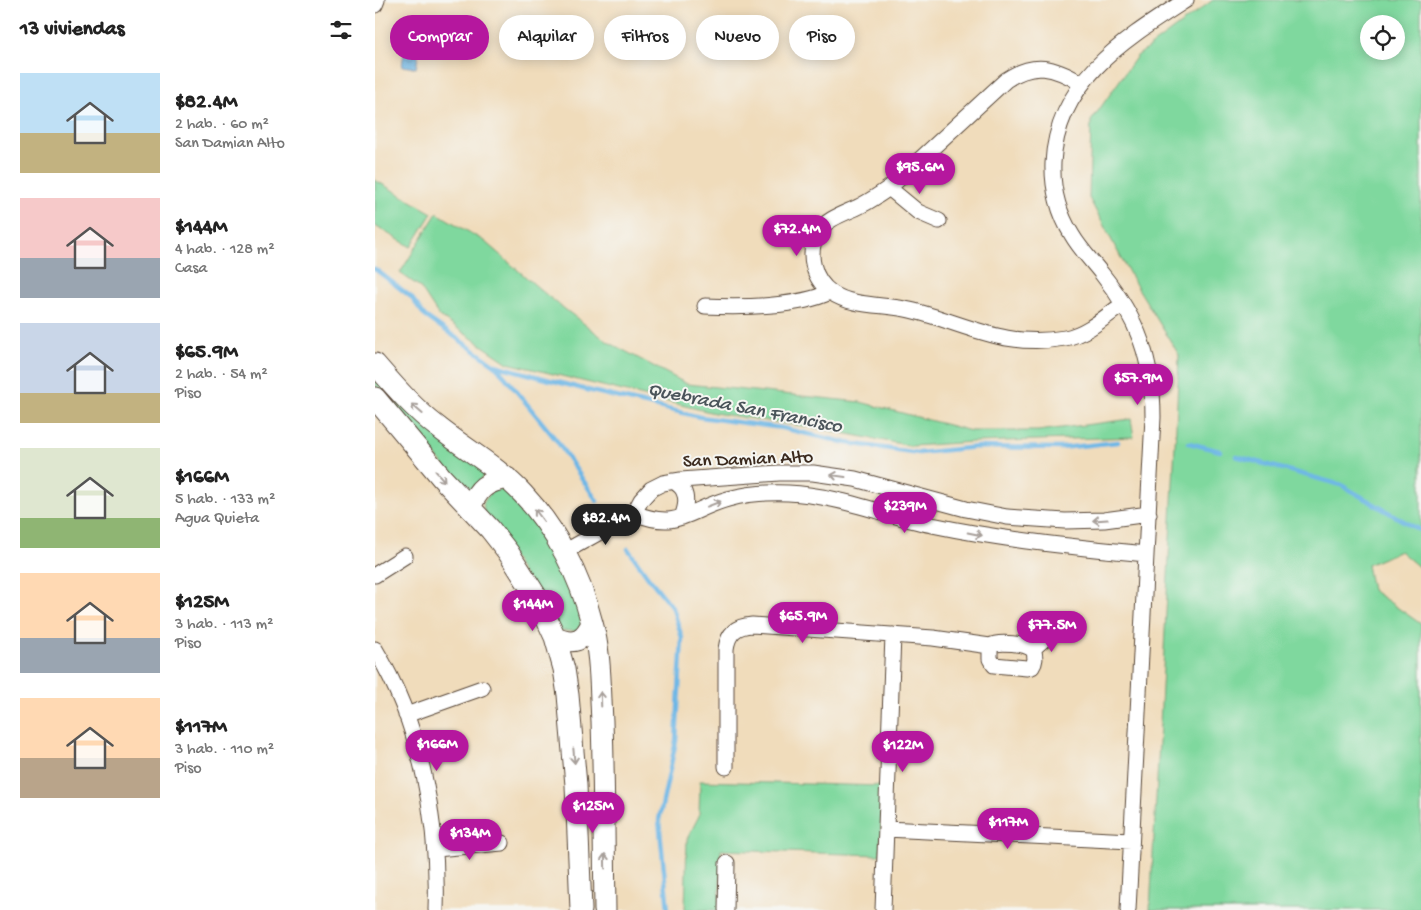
<!DOCTYPE html>
<html lang="es">
<meta charset="utf-8">
<style>
:root{--surface:#fff;--page:#f6f6f6;--text:#222;--muted:#767676;--accent:#b5179e}
body{margin:0;font-family:"Gochi Hand",sans-serif;background:var(--page);color:var(--text);height:100vh;display:flex;flex-direction:column;font-size:19px;white-space:nowrap}
*{box-sizing:border-box;margin:0}
p{font-size:16px;color:var(--muted)}
.icon{flex:none;width:28px;height:28px;fill:none;stroke:currentColor;stroke-width:2;stroke-linecap:round;stroke-linejoin:round}
.map{position:relative;flex:1;overflow:hidden}
.drawer{display:flex;flex-direction:column;background:var(--surface);width:375px}
.drawer>*{flex:none}
.banner{position:absolute;left:15px;top:15px;width:475px;height:45px;display:flex;gap:10px}
.buttons{position:absolute;left:985px;top:15px;display:grid;gap:10px}
.buttons a{display:grid;place-items:center;width:45px;height:45px;border-radius:50%;background:var(--surface);box-shadow:0 2px 12px #0003;font-size:25px}
.price{position:absolute;translate:-50% -42px;padding:0 11px;border-radius:18px;background:var(--accent);color:#fff;font-size:16px;line-height:32px;filter:drop-shadow(0 1px 2px #0008)}
.price::after{content:'';position:absolute;left:50%;top:30px;width:15px;height:11px;margin-left:-8px;background:inherit;clip-path:polygon(0 0,100% 0,50% 100%)}
.price.current{background:#222;color:#fff}
ul{padding:0;list-style:none}
li{display:flex;align-items:center;gap:15px;height:125px;padding:0 20px}
li span{display:grid;place-items:center;flex:none;width:140px;height:100px;border-radius:0px;color:#555}
li>.icon{margin-inline-start:auto}
span .icon{width:60px;height:60px;fill:#fffc;stroke-width:1}
li b{font-size:21px}
h2{display:flex;justify-content:space-between;align-items:center;height:60px;padding:0 20px;font-size:21px}
.tag{padding:0 18px;border-radius:22px;background:var(--surface);box-shadow:0 2px 12px #0003;font-size:18px;line-height:45px}
.tag.current{background:var(--accent);color:#fff}
main{display:flex;flex:1;min-height:0}
.map>svg:first-child{display:block}
.green{fill:#7fd89e;stroke:#5d815e;fill-rule:evenodd}
.water{fill:url(#water-waves);stroke:#547082}
.lines{fill:none;stroke-linecap:round;stroke-linejoin:round}
.stream{stroke:#6eb7e6;stroke-width:4.5}
.minor-casing{stroke:#564536;stroke-width:17}
.secondary-casing{stroke:#564536;stroke-width:23}
.minor{stroke:#fff;stroke-width:15}
.secondary{stroke:#fff;stroke-width:21}
.oneway{stroke:#a79f9a}
.labels{text-anchor:middle;stroke-width:4;stroke-linejoin:round;paint-order:stroke}
.street-label{font-size:19px;fill:#3b2a1e;stroke:#f6f6f2}
.water-label{font-size:20px;font-style:italic;fill:#4a545a;stroke:#f6f6f2}
</style>
<main>
<section class="drawer">
<h2>13 viviendas<svg class="icon" aria-label="filters" viewBox="0 0 24 24"><path d="M4 7h16M4 17h16"/><circle cx="9" cy="7" r="2"/><circle cx="15" cy="17" r="2"/></svg></h2>
<ul>
<li><span style="background:linear-gradient(#bfe0f5 60%,#c2b280 0)"><svg class="icon" aria-label="home" viewBox="0 0 24 24"><path d="M3 11l9-7 9 7M6 9v11h12V9"/></svg></span><div><b>$82.4M</b><p>2 hab. · 60 m²</p><p>San Damian Alto</p></div></li>
<li><span style="background:linear-gradient(#f6c9c9 60%,#9aa5b1 0)"><svg class="icon" aria-label="home" viewBox="0 0 24 24"><path d="M3 11l9-7 9 7M6 9v11h12V9"/></svg></span><div><b>$144M</b><p>4 hab. · 128 m²</p><p>Casa</p></div></li>
<li><span style="background:linear-gradient(#c9d6e8 70%,#c2b280 0)"><svg class="icon" aria-label="home" viewBox="0 0 24 24"><path d="M3 11l9-7 9 7M6 9v11h12V9"/></svg></span><div><b>$65.9M</b><p>2 hab. · 54 m²</p><p>Piso</p></div></li>
<li><span style="background:linear-gradient(#dfe7d0 70%,#8fb573 0)"><svg class="icon" aria-label="home" viewBox="0 0 24 24"><path d="M3 11l9-7 9 7M6 9v11h12V9"/></svg></span><div><b>$166M</b><p>5 hab. · 133 m²</p><p>Agua Quieta</p></div></li>
<li><span style="background:linear-gradient(#ffd9b3 65%,#9aa5b1 0)"><svg class="icon" aria-label="home" viewBox="0 0 24 24"><path d="M3 11l9-7 9 7M6 9v11h12V9"/></svg></span><div><b>$125M</b><p>3 hab. · 113 m²</p><p>Piso</p></div></li>
<li><span style="background:linear-gradient(#ffd9b3 60%,#b9a48a 0)"><svg class="icon" aria-label="home" viewBox="0 0 24 24"><path d="M3 11l9-7 9 7M6 9v11h12V9"/></svg></span><div><b>$117M</b><p>3 hab. · 110 m²</p><p>Piso</p></div></li>
</ul>
</section>
<div class="map">
<svg width="1046" height="910" viewBox="0 0 1046 910">
<defs>
<pattern id="water-waves" width="16" height="10" patternUnits="userSpaceOnUse" patternTransform="scale(1.25)"><rect width="16" height="10" fill="#6eb7e6"/><path d="M0 5q4-4 8 0t8 0" fill="none" stroke="#5c95ba"/></pattern>
</defs>
<rect width="100%" height="100%" fill="#f6f6f2"/>
<filter id="ink" filterUnits="userSpaceOnUse"><feTurbulence type="fractalNoise" baseFrequency=".02" numOctaves="2"/><feDisplacementMap in="SourceGraphic" scale="10" xChannelSelector="R" yChannelSelector="G"/><feConvolveMatrix kernelMatrix="1 2 1 2 8 2 1 2 1" color-interpolation-filters="sRGB"/></filter>
<filter id="wash" filterUnits="userSpaceOnUse"><feTurbulence type="fractalNoise" baseFrequency=".0096" numOctaves="4" result="noise"/><feDisplacementMap in="SourceGraphic" scale="20" xChannelSelector="R" yChannelSelector="G"/><feGaussianBlur stdDeviation="1.12" result="paint"/><feColorMatrix in="noise" values="0 0 0 0 0 0 0 0 0 0 0 0 0 0 0 0 0 1.4 0 .05"/><feComposite in="paint" operator="in"/></filter>
<g filter="url(#wash)">
<rect width="100%" height="100%" fill="#f0dcbb"/>
<!-- green -->
<path class="green" d="M838,0H1046V569L1025,551L992,565L997,590L1046,624V910H775L801,427L804,355L758,280L714,198L716,121L762,56ZM994,24H1021V51H994Z
M0,180L57,213L36,247L0,226Z
M62,213L109,241L174,297L233,342L312,384L485,402L596,431H663L756,419L759,437L598,442L537,446L441,428L339,413L133,363L64,316L45,287L25,273Z
M0,376L112,472L94,495L0,385Z
M118,489L130,490L149,507L177,545L196,582L209,631H184L109,512L108,503Z
M325,781L507,786L505,855L346,850L344,910H310L312,839L324,816Z"/>
<!-- water -->
<path class="water" d="M31,40L46,42L41,68L27,66Z"/>
<g class="lines">
<!-- stream -->
<path class="stream" d="M0,269L36,297L50,316L120,365L208,389L325,417L407,428L472,443L544,453L602,447L686,448L743,442
M121,366L182,441L222,501
M814,443L845,451
M861,456L966,485L1046,531
M253,549L273,577L298,608L307,638L301,741L284,820L293,910"/>
</g>
</g>
<g filter="url(#ink)">
<g class="lines">
<!-- minor casing -->
<g class="minor-casing">
<path id="minor" d="M0,5L2,0
M706,83C679,67 659,61 631,80L514,188C504,195 495,201 485,206C471,213 452,218 443,232C431,253 438,280 457,293C477,307 511,304 535,310C591,323 628,349 690,338C712,334 730,317 748,304
M514,188L543,212L564,221
M330,306C365,308 424,307 455,292
M297,481C313,488 313,502 307,517
M259,513C304,531 313,510 353,499C372,494 393,492 413,493C462,495 509,515 557,525C628,540 699,547 771,554
M189,552L259,513L266,500L276,489L288,483L306,480L404,473H438L480,479L591,509L632,517L690,521L729,520L774,514
M0,575L30,556
M0,649C46,725 64,822 61,910
M658,649L676,633
M31,715L107,688
M351,767V649C353,633 361,626 377,625L558,638L615,646C623,641 652,643 659,651C660,657 661,661 657,667L652,668L619,665L615,659V646
M511,829L756,841
M61,849L127,843
M351,910L352,863
M508,910L518,635
M753,910L778,417C778,360 763,319 727,274C717,261 705,249 697,235C684,214 677,188 678,163C682,81 749,40 811,0"/>
</g>
<!-- secondary casing -->
<g class="secondary-casing">
<path id="secondary" d="M0,364C20,387 40,410 64,428C92,450 124,468 148,494C181,529 205,576 217,623C226,654 225,688 227,721C229,784 229,847 230,910
M0,398L67,478L115,529L133,552L161,596L180,637L189,669L193,695L201,785L206,910
M95,508C103,488 111,482 132,478
M180,637C199,645 209,641 217,623"/>
</g>
<!-- minor -->
<use href="#minor" class="minor"/>
<!-- secondary -->
<use href="#secondary" class="secondary"/>
</g>
<!-- one-way arrows -->
<defs><path id="oneway-shaft" d="M-6 0H5M1.5-3L5.5 0L1.5 3" fill="none" stroke-width="1.6" stroke-linecap="round" stroke-linejoin="round" transform="scale(1.25)"/></defs>
<g class="oneway">
<use href="#oneway-shaft" transform="translate(42 409) rotate(-139)"/>
<use href="#oneway-shaft" transform="translate(65 476) rotate(49)"/>
<use href="#oneway-shaft" transform="translate(463 476) rotate(-172)"/>
<use href="#oneway-shaft" transform="translate(339 504) rotate(-21)"/>
<use href="#oneway-shaft" transform="translate(164 515) rotate(-127)"/>
<use href="#oneway-shaft" transform="translate(725 520) rotate(176)"/>
<use href="#oneway-shaft" transform="translate(600 534) rotate(11)"/>
<use href="#oneway-shaft" transform="translate(226 699) rotate(-92)"/>
<use href="#oneway-shaft" transform="translate(199 756) rotate(85)"/>
<use href="#oneway-shaft" transform="translate(230 861) rotate(-91)"/>
</g>
</g>
<g class="labels">
<!-- street labels -->
<g class="street-label">
<text transform="translate(373 457) rotate(-2)" y="7">San Damian Alto</text>
</g>
<!-- water labels -->
<g class="water-label">
<text transform="translate(370 406) rotate(11)" y="7">Quebrada San Francisco</text>
</g>
</g>
</svg>
<div class="buttons">
<a><svg class="icon" aria-label="locate" viewBox="0 0 24 24"><circle cx="12" cy="12" r="6"/><path d="M12 2v4M12 18v4M2 12h4M18 12h4"/></svg></a>
</div>
<b class="price" style="left:545px;top:195px">$95.6M</b>
<b class="price" style="left:422px;top:257px">$72.4M</b>
<b class="price" style="left:763px;top:406px">$57.9M</b>
<b class="price" style="left:530px;top:534px">$239M</b>
<b class="price current" style="left:231px;top:546px">$82.4M</b>
<b class="price" style="left:158px;top:632px">$144M</b>
<b class="price" style="left:428px;top:644px">$65.9M</b>
<b class="price" style="left:677px;top:653px">$77.5M</b>
<b class="price" style="left:62px;top:772px">$166M</b>
<b class="price" style="left:528px;top:773px">$122M</b>
<b class="price" style="left:218px;top:834px">$125M</b>
<b class="price" style="left:633px;top:850px">$117M</b>
<b class="price" style="left:95px;top:861px">$134M</b>
<div class="banner">
<a class="tag current">Comprar</a>
<a class="tag">Alquilar</a>
<a class="tag">Filtros</a>
<a class="tag">Nuevo</a>
<a class="tag">Piso</a>
</div>
</div>
</main>
